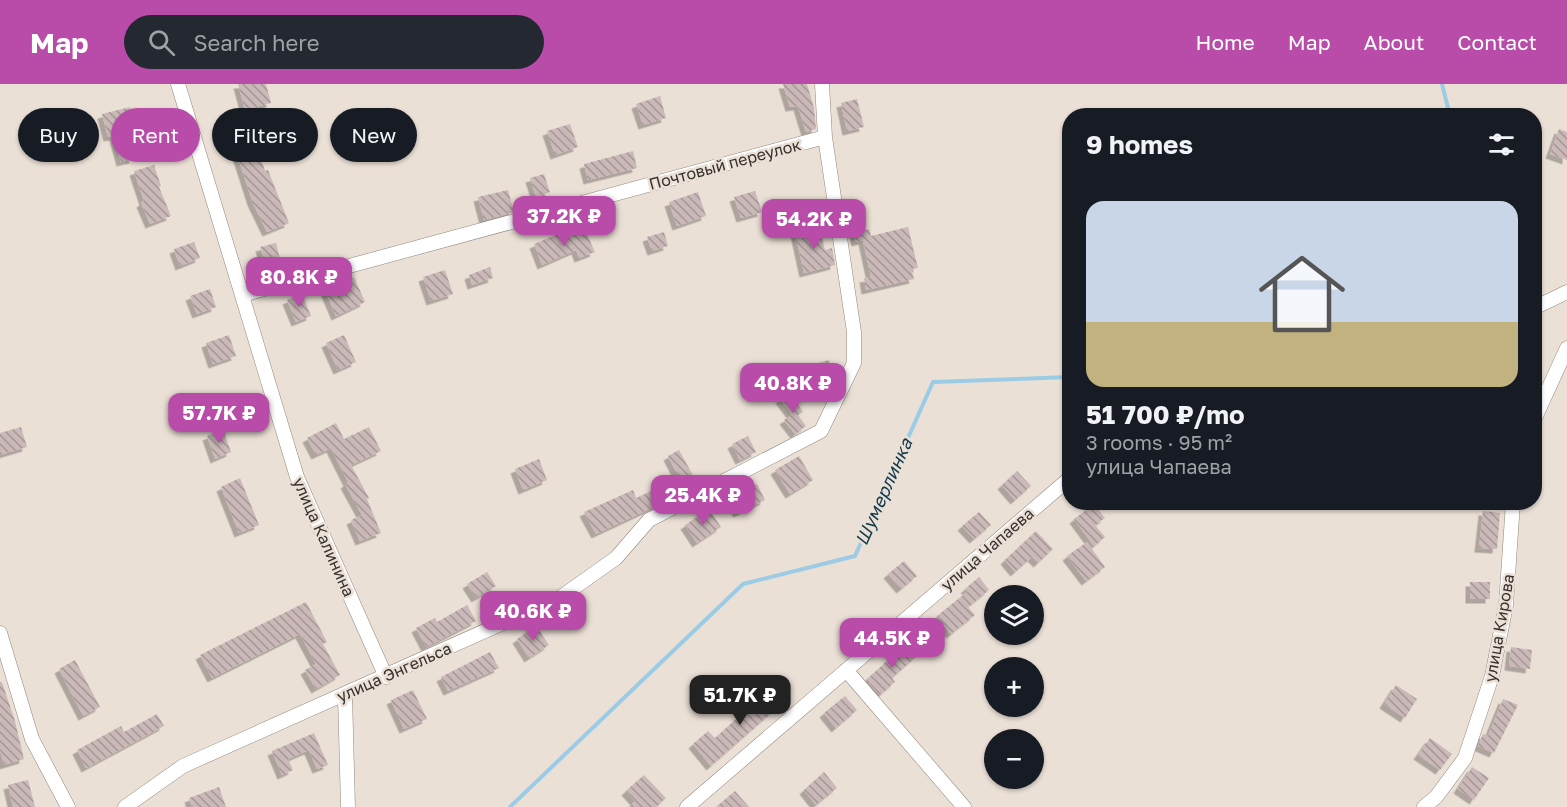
<!DOCTYPE html>
<meta charset="utf-8">
<style>
:root{--surface:#171b24;--page:#242831;--text:#f1f3f6;--muted:#9ea1a6;--line:#363941;--accent:#b94ba9}
body{margin:0;font-family:"Golos Text",sans-serif;background:var(--page);color:var(--text);height:100vh;display:flex;flex-direction:column;font-size:22px;white-space:nowrap}
*{box-sizing:border-box;margin:0}
p{font-size:20px;color:var(--muted)}
.icon{flex:none;width:33px;height:33px;fill:none;stroke:currentColor;stroke-width:2;stroke-linecap:round;stroke-linejoin:round}
.map{position:relative;flex:1;overflow:hidden}
.details{position:absolute;left:1062px;top:24px;width:480px;height:402px;display:flex;flex-direction:column;background:var(--surface);border-radius:24px;box-shadow:0 2px 4px #0004}
.details>*{flex:none}
.guide{position:absolute;left:18px;top:24px;width:570px;height:54px;display:flex;gap:12px}
.buttons{position:absolute;left:984px;top:501px;display:grid;gap:12px}
.buttons a{display:grid;place-items:center;width:60px;height:60px;border-radius:50%;background:var(--surface);box-shadow:0 2px 4px #0004;font-size:30px}
.price{position:absolute;translate:-50% -51px;padding:0 14px;border-radius:12px;background:var(--accent);color:#fff;font-size:20px;line-height:39px;filter:drop-shadow(0 2px 3px #0008)}
.price::after{content:'';position:absolute;left:50%;top:36px;width:18px;height:14px;margin-left:-9px;background:inherit;clip-path:polygon(0 0,100% 0,50% 100%)}
.price.active{background:#222;color:#fff}
ul{padding:0;list-style:none}
li{display:grid;align-content:center;gap:12px;height:318px;padding:0 24px}
li+li{border-top:2px solid var(--line)}
li span{display:grid;place-items:center;height:186px;border-radius:18px;color:#555}
li>.icon{margin-inline-start:auto}
span .icon{width:108px;height:108px;fill:#fffc;stroke-width:1}
li b{font-size:26px}
h2{display:flex;justify-content:space-between;align-items:center;height:72px;padding:0 24px;font-size:26px}
.pill{padding:0 21px;border-radius:27px;background:var(--surface);box-shadow:0 2px 4px #0004;font-size:21px;line-height:54px}
.pill.active{background:var(--accent);color:#fff}
header{display:flex;align-items:center;gap:36px;box-sizing:border-box;height:84px;padding:0 30px;background:var(--accent);color:#fff}
header strong{font-size:28px}
nav{display:flex;gap:33px;margin-inline-start:auto;font-size:21px}
.search{width:420px;height:54px;background:var(--page);display:flex;align-items:center;gap:15px;box-sizing:border-box;padding:0 21px;border-radius:33px;color:var(--muted);font-size:22px}
.map>svg:first-child{display:block}
.lines{fill:none;stroke-linecap:round;stroke-linejoin:round}
.stream{stroke:#9ccbe6;stroke-width:4}
.building{fill:url(#building-back-hatch);filter:url(#shadow)}
.minor-casing{stroke:#91877d;stroke-width:15}
.minor{stroke:#fff;stroke-width:14}
.labels{text-anchor:middle;stroke-width:5;stroke-linejoin:round;paint-order:stroke}
.street-label{font-size:16px;fill:#35312d;stroke:#ebe0d6}
.water-label{font-size:18px;font-style:italic;fill:#10394c;stroke:#ebe0d6}
</style>
<header>
<strong>Map</strong>
<div class="search"><svg class="icon" aria-label="search" viewBox="0 0 24 24"><circle cx="10" cy="10" r="6"/><path d="M15 15l6 6"/></svg>Search here</div>
<nav><a>Home</a><a>Map</a><a>About</a><a>Contact</a></nav>
</header>
<div class="map">
<svg width="1567" height="723" viewBox="0 0 1567 723">
<defs>
<pattern id="building-back-hatch" width="6" height="6" patternUnits="userSpaceOnUse" patternTransform="scale(1.5)"><rect width="6" height="6" fill="#cab9b8"/><path d="M-1 5l2 2M0 0l6 6M5-1l2 2" fill="none" stroke="#a59796"/></pattern>
<filter id="shadow"><feDropShadow dx="-4.5" dy="4.5" stdDeviation="0" flood-color="#0004"/></filter>
</defs>
<rect width="100%" height="100%" fill="#ebe0d6"/>
<g class="lines">
<!-- stream -->
<path class="stream" d="M1442,0L1450,32
M510,723L743,500L855,472L933,298L1070,293"/>
</g>
<!-- building -->
<path class="building" d="M238,0H266L271,19L245,26Z
M783,0H807L814,24L816,45L806,48L798,22L790,23Z
M660,12L666,34L643,41L636,20Z
M857,15L864,43L847,47L841,19Z
M130,23L136,47L127,49L134,75L121,78L114,52L108,53L102,30Z
M253,32L260,55L255,56L265,87L268,86L289,139L267,148L252,117L227,39Z
M570,40L578,63L555,71L547,47Z
M1559,45L1567,48V76L1550,70Z
M633,67L637,84L588,96L584,80Z
M154,81L161,102L159,103L171,132L150,140L141,119L144,117L134,87Z
M544,90L550,108L536,113L530,94Z
M508,106L514,128L484,136L478,113Z
M755,107L762,128L741,134L734,113Z
M698,108L706,132L677,142L669,118Z
M819,142L825,166L832,164L835,181L804,189L795,148Z
M908,143L918,184L911,185L914,195L866,206L864,194L871,193L863,156L856,158L854,149L869,145L871,152Z
M585,146L595,168L579,174L576,166L542,181L534,160L561,149L563,155Z
M664,148L668,162L652,167L647,153Z
M194,158L200,174L180,182L174,165Z
M276,159L282,183L267,187L260,163Z
M490,183L493,194L472,201L469,191Z
M445,186L453,210L431,217L423,193Z
M354,193L365,218L336,232L325,206Z
M210,205L216,223L197,230L190,212Z
M302,210L311,232L296,238L287,216Z
M229,251L236,272L213,280L206,259Z
M344,251L356,278L338,286L326,259Z
M829,276L833,293L816,298L811,281Z
M789,308L803,328L798,331L806,342L795,350L784,336L792,331L780,315Z
M208,312L215,328L197,336L190,320Z
M336,339L344,355L369,343L381,367L351,381L369,414L367,415L381,449L360,457L351,436L362,431L345,400L348,398L331,364L316,371L307,354Z
M21,343L27,363L0,371V349Z
M223,346L231,368L215,375L207,352Z
M748,352L756,368L740,376L732,360Z
M679,366L695,395L683,401L668,372Z
M799,372L813,396L790,410L775,386Z
M539,375L547,396L523,406L515,385Z
M1017,387L1031,402L1015,416L1002,401Z
M240,394L259,441L239,449L221,403Z
M757,400L765,416L738,429L730,414Z
M633,406L636,414L651,407L658,421L596,450L584,428Z
M1094,420L1105,434L1095,441L1105,453L1094,462L1074,435Z
M709,425L721,443L697,459L685,441Z
M1483,427L1500,429L1497,465L1479,464Z
M979,428L991,441L974,455L962,442Z
M1036,447L1053,465L1038,479L1032,473L1015,488L1005,476Z
M1087,458L1105,483L1086,497L1067,472Z
M904,477L917,492L901,505L888,490Z
M487,488L496,502L476,514L467,500Z
M979,493L989,506L968,523L975,531L951,550L937,532L968,507L965,505Z
M1470,498H1490V515H1470Z
M306,518L327,558L323,560L340,591L316,605L305,586L316,580L300,550L212,594L200,571Z
M467,521L476,537L426,563L416,544L435,534L437,538Z
M536,542L549,561L529,574L517,555Z
M908,558L919,570L892,594L895,598L880,611L866,596Z
M1511,563L1532,566L1530,585L1509,582Z
M490,568L499,584L448,607L441,593Z
M75,576L100,623L83,632L59,585Z
M0,598H2L15,637L24,675L4,681L0,666Z
M775,600L788,614L711,682L693,660L708,647L715,654Z
M1396,601L1417,615L1405,634L1384,620Z
M413,606L427,635L404,645L391,616Z
M845,612L857,626L836,644L824,629Z
M1503,615L1518,621L1494,669L1478,662L1483,650L1488,652Z
M157,630L164,642L86,684L77,666L121,642L124,648Z
M314,649L328,681L317,685L309,666L288,675L293,686L282,691L272,667Z
M1430,654L1452,670L1440,686L1418,671Z
M1472,683L1489,694L1474,716L1458,705Z
M824,688L837,704L816,721L804,706Z
M644,691L666,714L656,723H629L635,717L626,707Z
M28,696L35,723H13L8,701Z
M219,703L226,723H192L189,714Z
M735,707L749,723H716Z"/>
<g class="lines">
<!-- minor casing -->
<g class="minor-casing">
<path id="minor" d="M178,0L297,393L386,593
M242,211L825,53
M1534,224L1567,208
M1534,336L1567,264
M0,549L32,655L68,723
M846,586L964,723
M345,611L348,723
M125,723L183,682L561,513L616,474L649,436L821,347L854,279V248L825,53L822,0
M687,723L1070,394
M1424,723L1436,713L1465,674L1492,592L1506,521L1513,418"/>
</g>
<!-- minor -->
<use href="#minor" class="minor"/>
</g>
<g class="labels">
<!-- street labels -->
<g class="street-label">
<text transform="translate(725 80) rotate(-15)" y="6">Почтовый переулок</text>
<text transform="translate(324 453) rotate(66)" y="6">улица Калинина</text>
<text transform="translate(987 465) rotate(-41)" y="6">улица Чапаева</text>
<text transform="translate(1499 544) rotate(-80)" y="6">улица Кирова</text>
<text transform="translate(394 588) rotate(-24)" y="6">улица Энгельса</text>
</g>
<!-- water labels -->
<g class="water-label">
<text transform="translate(884 408) rotate(-66)" y="6">Шумерлинка</text>
</g>
</g>
</svg>
<div class="buttons">
<a><svg class="icon" aria-label="layers" viewBox="0 0 24 24"><path d="M12 4l9 5-9 5-9-5zM3 14l9 5 9-5"/></svg></a>
<a>+</a>
<a>−</a>
</div>
<b class="price" style="left:564px;top:163px">37.2K ₽</b>
<b class="price" style="left:814px;top:166px">54.2K ₽</b>
<b class="price" style="left:299px;top:224px">80.8K ₽</b>
<b class="price" style="left:793px;top:330px">40.8K ₽</b>
<b class="price" style="left:219px;top:360px">57.7K ₽</b>
<b class="price" style="left:703px;top:442px">25.4K ₽</b>
<b class="price" style="left:533px;top:558px">40.6K ₽</b>
<b class="price" style="left:892px;top:585px">44.5K ₽</b>
<b class="price active" style="left:740px;top:642px">51.7K ₽</b>
<div class="guide">
<a class="pill">Buy</a>
<a class="pill active">Rent</a>
<a class="pill">Filters</a>
<a class="pill">New</a>
</div>
<section class="details">
<h2>9 homes<svg class="icon" aria-label="filters" viewBox="0 0 24 24"><path d="M4 7h16M4 17h16"/><circle cx="9" cy="7" r="2"/><circle cx="15" cy="17" r="2"/></svg></h2>
<ul>
<li><span style="background:linear-gradient(#c9d6e8 65%,#c2b280 0)"><svg class="icon" aria-label="home" viewBox="0 0 24 24"><path d="M3 11l9-7 9 7M6 9v11h12V9"/></svg></span><div><b>51 700 ₽/mo</b><p>3 rooms · 95 m²</p><p>улица Чапаева</p></div></li>
</ul>
</section>
</div>
